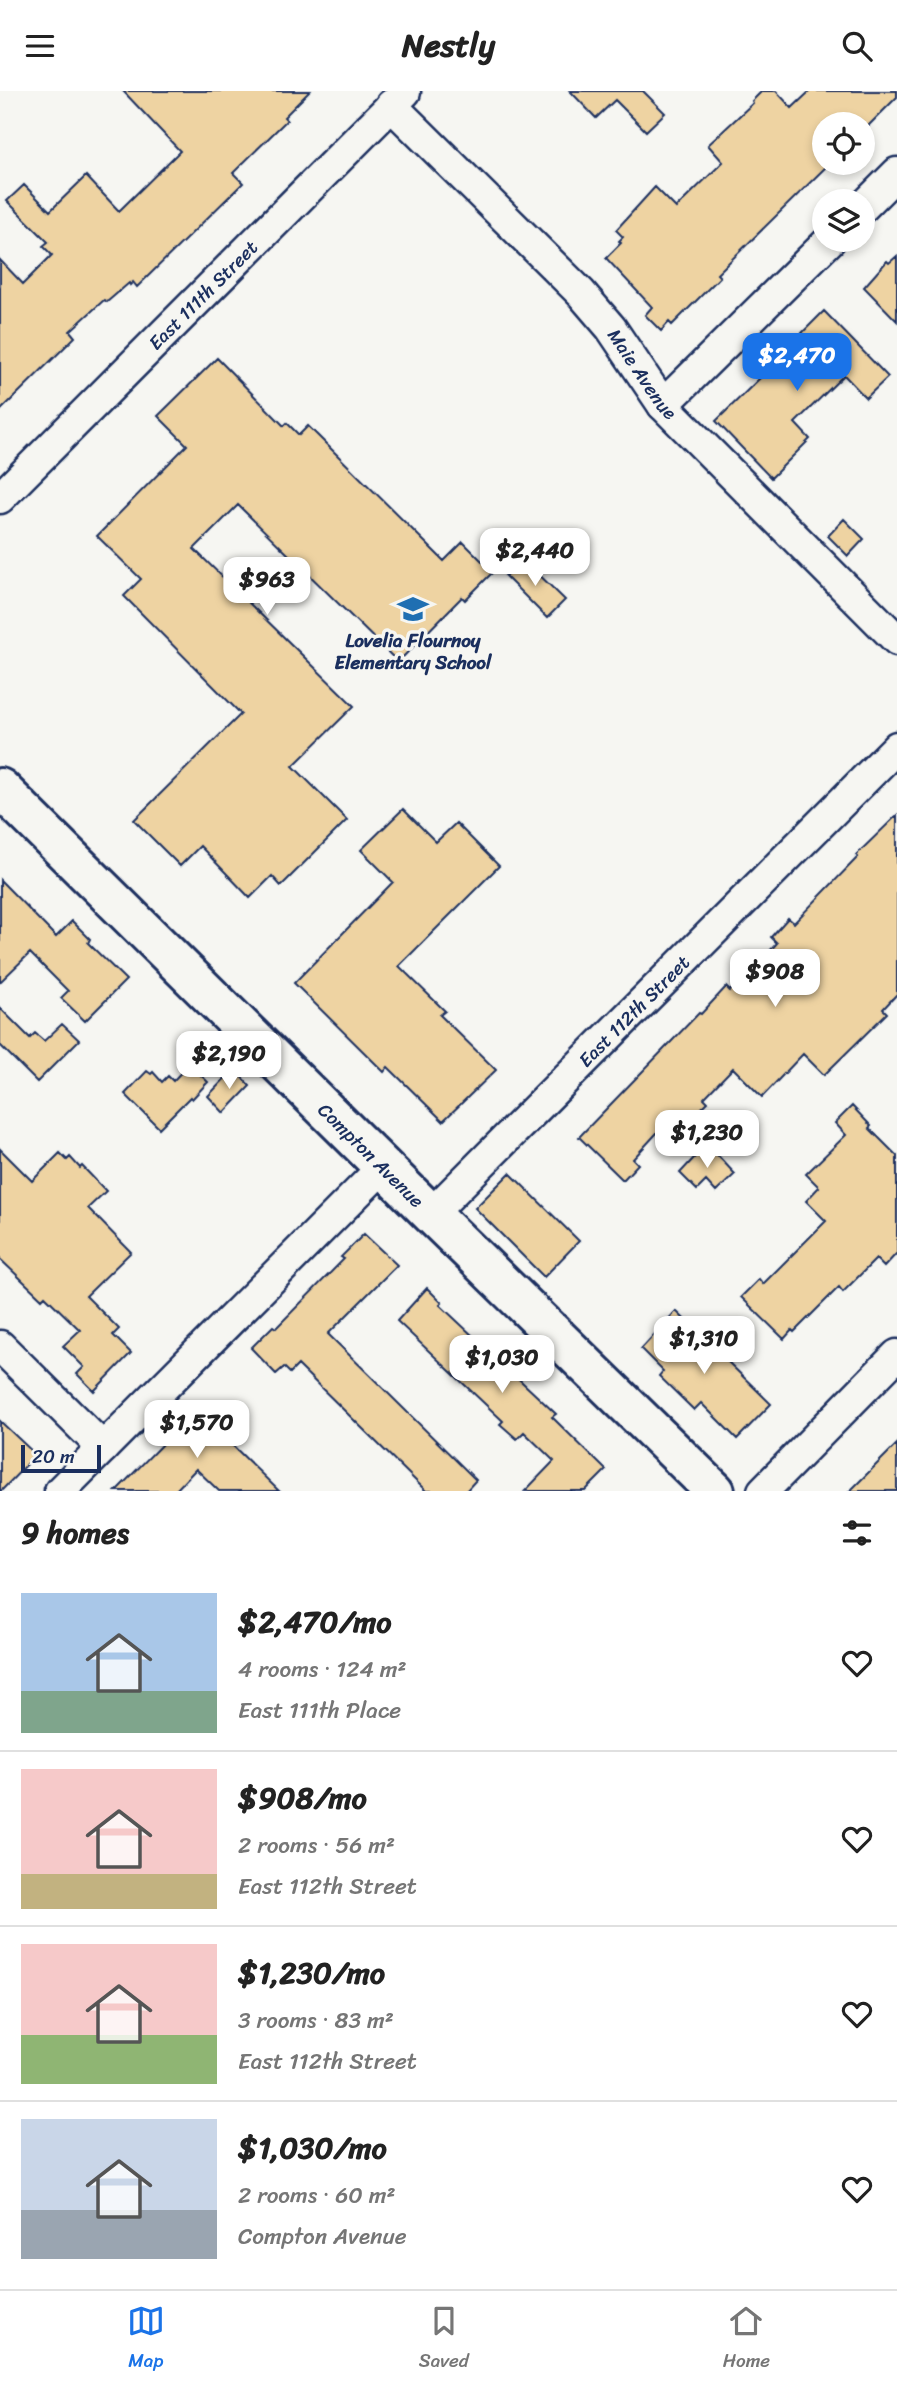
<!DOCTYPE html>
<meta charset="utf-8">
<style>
:root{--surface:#fff;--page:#f6f6f6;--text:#222;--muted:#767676;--line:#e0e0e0;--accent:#1a73e8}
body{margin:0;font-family:Sriracha,sans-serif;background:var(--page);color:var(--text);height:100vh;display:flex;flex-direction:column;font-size:26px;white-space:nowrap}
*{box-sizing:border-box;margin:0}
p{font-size:23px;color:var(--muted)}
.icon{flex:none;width:38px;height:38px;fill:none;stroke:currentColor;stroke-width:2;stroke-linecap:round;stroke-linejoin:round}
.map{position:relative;height:1400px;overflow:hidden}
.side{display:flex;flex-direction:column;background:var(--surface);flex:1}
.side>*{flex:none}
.fabs{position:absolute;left:812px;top:21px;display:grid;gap:14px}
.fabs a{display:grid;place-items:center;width:63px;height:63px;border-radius:50%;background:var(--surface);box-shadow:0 4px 10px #0003;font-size:35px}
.scale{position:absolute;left:21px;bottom:18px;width:80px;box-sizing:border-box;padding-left:7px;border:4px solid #1b2f5e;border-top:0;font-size:19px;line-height:24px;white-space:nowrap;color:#1b2f5e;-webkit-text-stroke:5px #f6f6f2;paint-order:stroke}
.price{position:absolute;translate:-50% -60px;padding:0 16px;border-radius:14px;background:#fff;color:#222;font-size:23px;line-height:46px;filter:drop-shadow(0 2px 4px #0008)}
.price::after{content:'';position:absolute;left:50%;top:42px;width:21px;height:16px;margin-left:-10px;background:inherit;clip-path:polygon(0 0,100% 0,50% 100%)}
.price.current{background:var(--accent);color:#fff}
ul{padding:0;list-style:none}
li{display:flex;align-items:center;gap:21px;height:175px;padding:0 21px}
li+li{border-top:2px solid var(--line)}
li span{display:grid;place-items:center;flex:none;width:196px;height:140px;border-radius:0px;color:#555}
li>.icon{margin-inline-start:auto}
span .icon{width:84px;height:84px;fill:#fffc;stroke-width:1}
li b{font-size:30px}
h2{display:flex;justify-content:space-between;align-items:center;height:84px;padding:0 21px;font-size:30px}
header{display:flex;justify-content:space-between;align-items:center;height:91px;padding:0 21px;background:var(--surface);font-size:32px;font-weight:700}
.tab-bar{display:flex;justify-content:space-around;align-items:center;height:98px;border-top:2px solid var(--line);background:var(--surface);font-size:19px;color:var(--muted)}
.tab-bar a{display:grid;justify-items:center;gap:4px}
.tab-bar .current{color:var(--accent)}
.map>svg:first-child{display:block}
.building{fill:#eed3a2;stroke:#1b2f5e;stroke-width:2}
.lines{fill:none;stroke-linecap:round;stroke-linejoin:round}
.minor-casing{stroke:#1b2f5e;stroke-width:35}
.major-casing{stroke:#1b2f5e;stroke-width:44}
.minor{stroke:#f6f6f2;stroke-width:30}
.major{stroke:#f6f6f2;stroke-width:38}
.labels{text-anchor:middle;stroke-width:7;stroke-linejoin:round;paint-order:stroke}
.street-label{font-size:19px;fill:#1b2f5e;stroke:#f6f6f2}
.poi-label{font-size:19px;font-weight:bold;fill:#1b2f5e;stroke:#f6f6f2}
</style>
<header><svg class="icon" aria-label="menu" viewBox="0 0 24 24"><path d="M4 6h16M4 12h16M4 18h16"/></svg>Nestly<svg class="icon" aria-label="search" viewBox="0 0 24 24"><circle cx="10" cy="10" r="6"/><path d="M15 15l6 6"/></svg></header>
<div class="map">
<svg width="897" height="1400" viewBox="0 0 897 1400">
<rect width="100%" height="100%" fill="#f6f6f2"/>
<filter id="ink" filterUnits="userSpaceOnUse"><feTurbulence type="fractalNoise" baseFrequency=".0143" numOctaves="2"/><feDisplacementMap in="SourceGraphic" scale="14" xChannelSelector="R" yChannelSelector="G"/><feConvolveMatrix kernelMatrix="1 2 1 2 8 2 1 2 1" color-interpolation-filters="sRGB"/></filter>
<g filter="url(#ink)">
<!-- building -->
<path class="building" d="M123,0H310L284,26L287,29L233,82L243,92L137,196L133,191L130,194L129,192L107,211L104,209L70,240L75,246L0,320V169L23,193L52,164L43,155L48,151L7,110L24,94L50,120L86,85L119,120L180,60Z
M570,0H643L665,22L646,40L615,9L596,27Z
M762,0H776L792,17L810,0H897V6L863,40V33H824V72H830L717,183L720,186L672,234L669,231L661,240L645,224L652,216L606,167L621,152L619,150L623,146L616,139L655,96L676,117L723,71L708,54L753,12L752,10Z
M897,165V230L864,196L887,170L889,172Z
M824,220L888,286L866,307L844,284L795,332L810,348L771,387L716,330L804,244L802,242Z
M217,267L284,335L287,332L299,344L308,335L444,470L463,451L493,481L465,509L462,506L398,571L238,414L194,458L354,615L293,675L347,729L281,795L272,785L250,807L200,755L180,775L134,729L241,623L124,505L141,488L97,445L187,354L158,325Z
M844,428L864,448L848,465L828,445Z
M522,467L565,509L547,527L505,485Z
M403,718L436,751L456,732L499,775L399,875L445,920L440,924L496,979L443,1030L388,976L384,981L294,892L393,791L361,759Z
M897,724V903L883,918L887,922L824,984L803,963L762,1006L733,977L704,1007L708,1011L677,1041L667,1031L633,1068L638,1073L623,1089L579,1046L699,922L701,923L726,896L730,900L760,871L777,852L771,846L788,827L794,832L858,766L856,764Z
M0,789L56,846L72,830L90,848L88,852L126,889L85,930L61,907L68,900L30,862L0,891Z
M0,917L30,947L35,942L44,950L62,933L79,949L37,991L0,954Z
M189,973L208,991L192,1008L190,1006L159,1037L125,1003L147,980L151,983L153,981L162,991L168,985L173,990Z
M234,978L250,995L224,1022L208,1005Z
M852,1015L871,1035L869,1037L897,1065V1162L884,1176L876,1168L843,1201L839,1196L794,1241L792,1239L784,1248L741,1206L759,1188L763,1193L826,1130L806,1110L819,1096L806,1083L846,1044L835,1032Z
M707,1053L735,1083L716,1101L706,1090L697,1099L680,1082Z
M0,1058L32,1090L60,1062L67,1069L70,1066L80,1077L82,1075L106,1100L88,1117L131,1161L86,1205L119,1238L113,1244L131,1262L94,1300L77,1283L84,1276L63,1255L80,1239L45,1205L42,1208L0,1168Z
M510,1082L579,1150L544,1186L475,1117Z
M364,1143L397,1174L328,1243L476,1389L466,1400H426L298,1274L290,1282L284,1276L276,1283L251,1257L273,1235L276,1237L344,1168L341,1166Z
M427,1197L442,1212L440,1214L556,1323L552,1326L606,1379L585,1400H525L554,1370L524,1341L517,1348L500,1333L503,1330L397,1230Z
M676,1220L771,1313L737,1348L701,1312L694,1319L659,1285L663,1280L641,1258Z
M199,1311L225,1336L219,1341L279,1400H219L196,1378L175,1400H116L173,1342L171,1340Z
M0,1330L36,1364L1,1400H0Z
M897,1353V1400H850Z"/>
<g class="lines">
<!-- minor casing -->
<g class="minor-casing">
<g id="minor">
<path id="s1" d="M391,14L581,202L611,237L663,314L897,549"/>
<path d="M863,116L897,82"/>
<path d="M663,314L830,149"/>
<path id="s2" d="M0,407L405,1"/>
<path id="s3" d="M431,1123L897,656"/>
<path d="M0,1255L103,1357"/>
<path d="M60,1400L384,1075"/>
<path d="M763,1400L897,1264"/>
</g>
</g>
<!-- major casing -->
<g class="major-casing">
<g id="major">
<path id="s4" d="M0,697L431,1123L715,1400"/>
</g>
</g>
<!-- minor -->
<use href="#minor" class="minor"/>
<!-- major -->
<use href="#major" class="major"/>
</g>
</g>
<!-- icons -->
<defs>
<g id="school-bare" transform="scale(2.415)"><path d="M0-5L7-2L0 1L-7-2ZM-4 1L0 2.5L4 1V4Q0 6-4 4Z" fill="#1f6fb2" stroke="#f6f6f2" stroke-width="2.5" paint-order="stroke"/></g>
</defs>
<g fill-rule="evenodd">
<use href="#school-bare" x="413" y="518"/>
</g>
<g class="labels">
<!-- street labels -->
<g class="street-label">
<text dy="7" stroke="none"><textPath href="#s2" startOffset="287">East 111th Street</textPath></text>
<text dy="7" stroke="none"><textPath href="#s1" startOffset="369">Maie Avenue</textPath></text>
<text dy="7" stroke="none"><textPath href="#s3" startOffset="287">East 112th Street</textPath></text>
<text dy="7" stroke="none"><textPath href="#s4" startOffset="522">Compton Avenue</textPath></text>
</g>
<!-- poi labels -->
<g class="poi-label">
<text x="413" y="556">Lovelia Flournoy<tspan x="413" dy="22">Elementary School</tspan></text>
</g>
</g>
</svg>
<div class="fabs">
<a><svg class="icon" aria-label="locate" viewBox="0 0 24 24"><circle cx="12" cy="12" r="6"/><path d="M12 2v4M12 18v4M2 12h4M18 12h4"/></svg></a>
<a><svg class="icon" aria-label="layers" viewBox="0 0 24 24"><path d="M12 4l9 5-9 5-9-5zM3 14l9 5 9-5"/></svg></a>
</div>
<div class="scale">20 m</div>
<b class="price current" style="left:797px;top:302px">$2,470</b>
<b class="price" style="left:535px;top:497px">$2,440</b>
<b class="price" style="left:267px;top:526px">$963</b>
<b class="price" style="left:775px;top:918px">$908</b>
<b class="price" style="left:229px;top:1000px">$2,190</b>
<b class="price" style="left:707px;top:1079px">$1,230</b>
<b class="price" style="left:704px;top:1285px">$1,310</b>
<b class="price" style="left:502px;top:1304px">$1,030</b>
<b class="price" style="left:197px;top:1369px">$1,570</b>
</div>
<section class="side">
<h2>9 homes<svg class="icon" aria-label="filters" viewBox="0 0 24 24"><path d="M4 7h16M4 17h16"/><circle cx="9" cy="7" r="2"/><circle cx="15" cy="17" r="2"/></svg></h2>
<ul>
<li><span style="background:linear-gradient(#a9c7e8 70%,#7fa58c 0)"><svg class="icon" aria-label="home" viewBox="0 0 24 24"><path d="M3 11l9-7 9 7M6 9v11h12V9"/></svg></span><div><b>$2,470/mo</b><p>4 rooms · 124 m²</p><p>East 111th Place</p></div><svg class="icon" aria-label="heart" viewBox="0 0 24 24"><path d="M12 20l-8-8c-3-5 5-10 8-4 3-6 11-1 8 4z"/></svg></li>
<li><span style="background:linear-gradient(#f6c9c9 75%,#c2b280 0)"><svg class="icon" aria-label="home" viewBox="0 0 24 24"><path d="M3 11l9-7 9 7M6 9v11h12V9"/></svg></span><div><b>$908/mo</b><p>2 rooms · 56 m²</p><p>East 112th Street</p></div><svg class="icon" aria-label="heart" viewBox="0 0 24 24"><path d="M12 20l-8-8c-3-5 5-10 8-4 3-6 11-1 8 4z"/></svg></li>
<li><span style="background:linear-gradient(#f6c9c9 65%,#8fb573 0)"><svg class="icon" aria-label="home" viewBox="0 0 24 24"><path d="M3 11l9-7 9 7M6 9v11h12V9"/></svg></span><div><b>$1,230/mo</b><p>3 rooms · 83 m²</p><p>East 112th Street</p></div><svg class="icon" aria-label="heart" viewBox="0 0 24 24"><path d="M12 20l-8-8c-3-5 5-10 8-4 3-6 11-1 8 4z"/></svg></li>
<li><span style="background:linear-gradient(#c9d6e8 65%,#9aa5b1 0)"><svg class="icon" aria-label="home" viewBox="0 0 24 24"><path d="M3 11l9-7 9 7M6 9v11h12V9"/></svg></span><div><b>$1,030/mo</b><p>2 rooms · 60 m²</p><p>Compton Avenue</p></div><svg class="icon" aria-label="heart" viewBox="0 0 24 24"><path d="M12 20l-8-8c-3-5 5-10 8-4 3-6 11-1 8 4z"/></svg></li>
</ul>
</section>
<nav class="tab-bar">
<a class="current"><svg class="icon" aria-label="map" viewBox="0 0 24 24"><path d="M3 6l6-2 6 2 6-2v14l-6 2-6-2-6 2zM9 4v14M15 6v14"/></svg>Map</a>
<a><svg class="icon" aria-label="saved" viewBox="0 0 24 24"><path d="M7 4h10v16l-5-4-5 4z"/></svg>Saved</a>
<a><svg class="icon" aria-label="home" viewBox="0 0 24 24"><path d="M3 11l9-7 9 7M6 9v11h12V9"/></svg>Home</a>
</nav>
